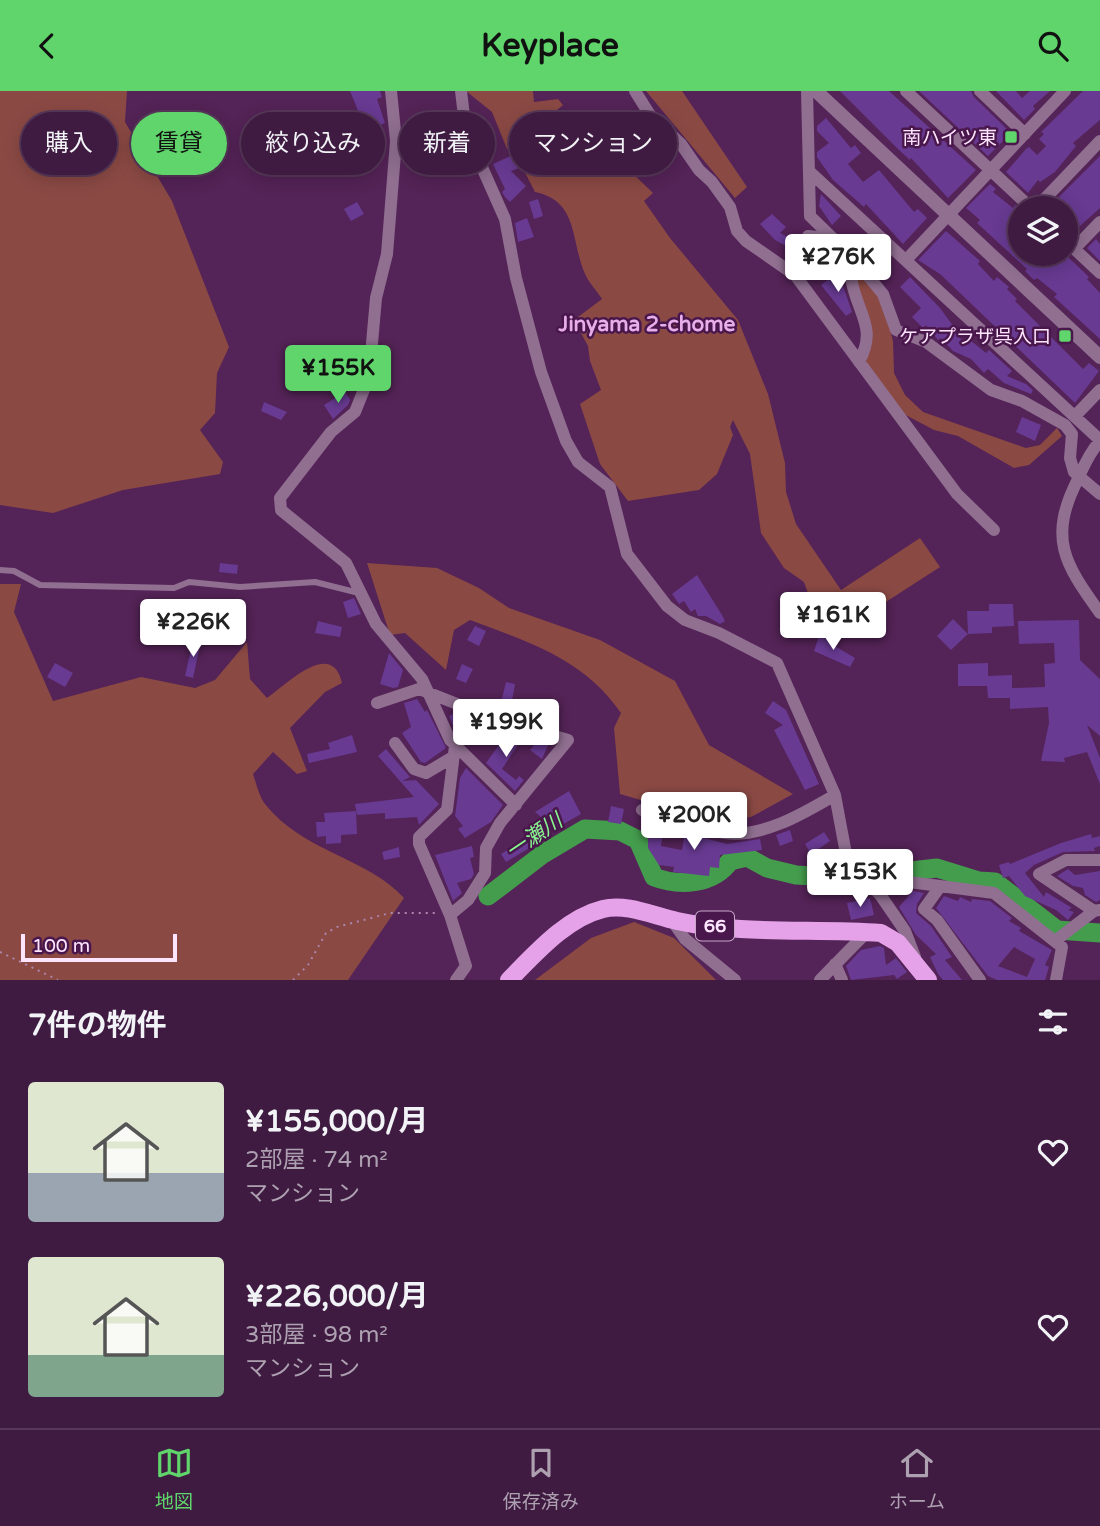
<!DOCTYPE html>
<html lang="ja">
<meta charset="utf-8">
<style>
:root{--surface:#3f1a41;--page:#4a274c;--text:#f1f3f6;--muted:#ada1b1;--line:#58385a;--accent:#5fd56b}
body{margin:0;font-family:"Varela Round","Noto Sans JP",sans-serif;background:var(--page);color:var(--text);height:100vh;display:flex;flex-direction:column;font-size:26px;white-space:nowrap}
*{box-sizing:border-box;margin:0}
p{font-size:23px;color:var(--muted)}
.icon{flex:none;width:38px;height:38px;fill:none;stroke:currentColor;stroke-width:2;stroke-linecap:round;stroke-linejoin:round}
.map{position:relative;height:889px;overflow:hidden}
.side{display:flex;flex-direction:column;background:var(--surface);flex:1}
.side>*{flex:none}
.top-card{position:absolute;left:21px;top:21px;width:700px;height:63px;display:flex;gap:14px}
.buttons{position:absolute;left:1008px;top:105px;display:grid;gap:14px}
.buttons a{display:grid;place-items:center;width:70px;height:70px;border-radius:50%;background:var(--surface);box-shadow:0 4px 18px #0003,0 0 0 2px var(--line);font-size:35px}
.scale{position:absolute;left:21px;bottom:18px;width:156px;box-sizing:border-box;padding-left:7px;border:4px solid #fee5fe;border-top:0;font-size:19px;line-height:24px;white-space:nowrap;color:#fee5fe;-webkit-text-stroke:5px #49174c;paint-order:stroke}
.price{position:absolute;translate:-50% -60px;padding:0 16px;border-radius:7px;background:#fff;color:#222;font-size:23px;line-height:46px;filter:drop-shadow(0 2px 4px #0008)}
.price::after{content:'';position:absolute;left:50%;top:42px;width:21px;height:16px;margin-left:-10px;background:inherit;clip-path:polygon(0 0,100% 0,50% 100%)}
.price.on{background:var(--accent);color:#111}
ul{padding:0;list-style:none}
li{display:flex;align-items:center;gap:21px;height:175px;padding:0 28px}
li span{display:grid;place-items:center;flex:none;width:196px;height:140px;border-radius:7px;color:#555}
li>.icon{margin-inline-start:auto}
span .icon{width:84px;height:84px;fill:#fffc;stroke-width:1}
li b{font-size:30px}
h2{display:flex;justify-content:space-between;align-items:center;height:84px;padding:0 28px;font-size:30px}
.tag{padding:0 24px;border-radius:32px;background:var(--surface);box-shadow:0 4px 18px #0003,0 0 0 2px var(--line);font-size:24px;line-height:63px}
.tag.on{background:var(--accent);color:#111}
header{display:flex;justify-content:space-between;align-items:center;height:91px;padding:0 28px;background:var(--accent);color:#111;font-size:32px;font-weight:700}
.menu{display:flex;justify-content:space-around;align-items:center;height:98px;border-top:2px solid var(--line);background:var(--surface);font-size:19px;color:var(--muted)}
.menu a{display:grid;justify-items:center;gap:4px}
.menu .on{color:var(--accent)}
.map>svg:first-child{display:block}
.green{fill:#8b4944}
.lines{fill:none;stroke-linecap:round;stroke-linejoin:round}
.river{stroke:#449c4d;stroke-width:19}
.building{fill:#683a92;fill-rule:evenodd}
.path{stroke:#ab86ac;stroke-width:2;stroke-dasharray:2 5;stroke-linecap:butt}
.service{stroke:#906f91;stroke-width:6}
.minor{stroke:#906f91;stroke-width:12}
.tertiary{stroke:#906f91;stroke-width:14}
.primary{stroke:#e5a2e8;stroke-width:18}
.poi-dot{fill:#5fd56b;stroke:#49174c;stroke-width:2.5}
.labels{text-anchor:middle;stroke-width:5;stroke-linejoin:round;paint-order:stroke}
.shield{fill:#49174c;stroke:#c8a7c9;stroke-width:2}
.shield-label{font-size:18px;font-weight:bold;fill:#fee5fe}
.poi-label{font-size:19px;fill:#fee5fe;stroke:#49174c;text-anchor:end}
.neighbourhood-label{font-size:21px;font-weight:bold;fill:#e8aeea;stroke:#49174c}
.water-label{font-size:21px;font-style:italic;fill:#88f790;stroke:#49174c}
</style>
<header><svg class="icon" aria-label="back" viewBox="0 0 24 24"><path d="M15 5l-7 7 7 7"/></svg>Keyplace<svg class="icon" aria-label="search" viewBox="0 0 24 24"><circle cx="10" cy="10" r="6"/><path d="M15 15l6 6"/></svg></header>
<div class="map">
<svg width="1100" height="889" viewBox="0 0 1100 889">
<rect width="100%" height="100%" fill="#542357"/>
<!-- green -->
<path class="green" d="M0,0H127L125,31L172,110L229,256L217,282L215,322L200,339L223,371L220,383L123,399L53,422L0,414Z
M466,0H533L534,11L558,8L563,14L544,30L543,38L567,62L595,46L653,102L644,110L670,147L738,229L768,303L785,372L786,401L796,433L841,499L920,447L940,476L858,529L848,546L820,536L804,491L784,477L761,442L750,363L733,329L730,336L733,344L717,383L699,399L628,410L600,373L580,313L601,299L590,270L588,255L574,229L602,208C597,200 590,193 586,185C570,152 580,110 535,101L514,60L507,58L492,21Z
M646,0H682L747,96L735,107Z
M814,151L843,166L862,183L883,212L893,250L894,282L905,304L923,321L1026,357L1040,354L1057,337L1062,345L1029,374L1014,377L958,345L934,339L900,321L865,273C878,236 866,217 851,184L845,179L812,177L806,163L807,154Z
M367,472L437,477L479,497L509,517L600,549L675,590L709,654L793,703L751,726L716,731L620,703L614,637L621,622C584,568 529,551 470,529L454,539L446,579L405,542L390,544Z
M0,493H21L14,521L53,610L141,586L195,597L215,589L247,551L250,588L267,607C287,593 332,547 342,592L325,601L290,637L307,680L297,683L273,661L253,683C256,692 259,705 265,713C304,762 367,766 404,807L348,889H0Z
M634,831L674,847L716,889H535L591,847Z"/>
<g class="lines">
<!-- river -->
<path class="river" d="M488,805L543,763L585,738L620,740L638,749L654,786C680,796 714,793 730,770L747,766L767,777L796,784L850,787L937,777L979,790L995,791L1057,839L1100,842"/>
</g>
<!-- building -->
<path class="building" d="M350,0H380L382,6L377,8L385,32L367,40L335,66L325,44L361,27Z
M840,0H889L976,79L948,107L911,67L910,69L899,59Z
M919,0H971L974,6L1011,42L988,65Z
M996,0H1016L1022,7L1030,0H1050L1033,15L1035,18L1024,29Z
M1083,0H1100V29L1073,52L1076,55L1055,81L1040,91L1038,89L1028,102L1006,81L1026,58L1029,56L1037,64L1046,55L1039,48L1044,43L1041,41Z
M569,24L583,46L569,55L562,45L556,49L549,39Z
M826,27L851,57L855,54L861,62L848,73L863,91L879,79L914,121L918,118L927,127L903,153L866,113L864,116L833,89L817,66V61L829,52L817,40V35Z
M513,64L519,77L511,80L526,95L510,111L505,106L502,101L505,98L493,73Z
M1100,65V117L1071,143L1066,139V117H1048Z
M990,93L996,98L993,101L1013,117L1015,114L1020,119V163H1056L1064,171L1068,166L1089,186L1087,188L1100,202V248L1054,206L1057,203L1037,187L1034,189L1025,180L1027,178L977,132L980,129L966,117Z
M821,103L841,125L832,134L819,115Z
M538,108L543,125L534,128L529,111Z
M357,111L364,123L351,130L344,118Z
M772,123L786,136L780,142L801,153L797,161L775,149L760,133Z
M527,127L534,146L518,151L515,132Z
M946,140L980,170L978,173L994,190L997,186L1009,196L1007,198L1017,208L1015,210L1083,278L1089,272L1099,280L1075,312L940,183L918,169Z
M1096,148L1100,153V170L1087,157Z
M835,184L843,195L852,221L846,225L821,194Z
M910,186L940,217L954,236L952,238L966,254L970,249L986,262L989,259L1012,280L1007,285L1026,293L1033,299L1031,303L1004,292L988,278L984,282L971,268L953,260L941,247L938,249L926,234L923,237L912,226L921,217L900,196Z
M323,263L350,267L351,263L362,264L360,286L321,278Z
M345,301L350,309L348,314L333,328L324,314Z
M264,311L287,321L281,329L261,320Z
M1022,326L1041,334L1035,350L1016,341Z
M220,472L238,474L237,483L219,481Z
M697,484L722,524L725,530L720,533L706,525H698L695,518L691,521L684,510L679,513L672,503Z
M354,507L361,523L348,527L343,511Z
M989,513H1013L1014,535L992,536V542L968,543L967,520H989Z
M953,528L968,543L951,559L937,545Z
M1079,529L1080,569L1100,588V645L1087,634L1100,667V693L1087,661L1064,667L1065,671L1041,670L1049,632L1048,616L1010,618V607H988L987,595H958V573L988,572V585L1012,584V597L1045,596L1044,573L1055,572L1054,552L1019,553L1018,530Z
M318,530L342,536L340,546L315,542Z
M475,535L486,540L479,555L467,549Z
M819,545L834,551L833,554L855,567L850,576L814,560Z
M193,549L201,550L193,587L185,585Z
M389,562L403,579L398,596L393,597L380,593Z
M55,572L73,582L65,596L47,586Z
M462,573L473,578L466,592L456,588Z
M506,591L515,593L511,615L501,612Z
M417,608L425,621L427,619L446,657L425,672L421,671L402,642L411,636L404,612Z
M773,610L786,619L819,693L805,699L774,639L783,634L765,622Z
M455,622L465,626L469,632L455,639L449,625Z
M509,640L522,648L502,678L516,689L519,685L524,689L515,700L486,672Z
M352,644L357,661L309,672L307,663L330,658L328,652Z
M538,649L549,652L542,668L530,659Z
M386,658L410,686L402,690L416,689L439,713L419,734L417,726L385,728V722L357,724L355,713L414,706L378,665Z
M466,677L503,714L491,731L465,747L458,738L463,735L455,725L460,687Z
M569,700L581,723L555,738L535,721Z
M611,715L624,718L621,733L608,731Z
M356,720L357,743L341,744V752L326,753V745L317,746L316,731H325L324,722Z
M642,728L658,733L657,740L663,741L661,755L682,759L685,742L727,753L760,748L762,759L720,764L719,777L710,776L709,785L673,781L674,776L659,774L648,757V735L643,734Z
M790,739L793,750L780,755L776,744Z
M824,741L830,750L811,763L805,753Z
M1091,743L1092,747L1100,745V755L1094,757L1095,760L1063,761L1034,774L1025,782L1044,806L1046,801L1072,817L1068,819L1074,821L1068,829L1056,819L1025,805L1009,785L1003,787L999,774L1009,771L1010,773L1061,752Z
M528,746L533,755L506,771L501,763Z
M472,755L474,766L470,767L474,783L471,788L457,792L462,802L453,810L435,764Z
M399,756L400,766L384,769L382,761Z
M1068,778L1075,784L1100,780V809L1096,811L1085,804L1083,797L1073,795L1057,785Z
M913,800L924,802L917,813L916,822L931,835L952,866L945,869L962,889H943L938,883L930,866L936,863L916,844L899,816Z
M944,805L958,810L960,806L971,811L972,808L990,810L1012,827L1009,830L1021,837L1019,840L1052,859L1045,874L1049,876L1045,889H997L988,885L936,817ZM1014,856L1035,868L1027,886L998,875Z
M870,807L874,824L851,829L847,812Z
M880,855L884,857L886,874L896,867L907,881L897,888L894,884L851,889L846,875L861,859Z"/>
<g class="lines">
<!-- path -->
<path class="path" d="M0,861L58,889
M293,889L308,874L326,842L337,836L390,822H435"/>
<!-- service -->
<path class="service" d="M0,479L14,480L40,494L174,497L189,491L240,496L315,491L359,502"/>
<!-- minor -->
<path class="minor" d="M391,0L396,50L387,163L376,207L369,286L355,321L331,341L280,407L281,419L346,472L376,533L422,588L450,649L516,714
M461,0L464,25L477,65L505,128L516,187L541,281L566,350L578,371L610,396L627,463L667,515L685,529L719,542L777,572L835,704L847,768L881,805L905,840L915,866
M635,0L650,24L681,53L699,79L712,91L730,116L737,140L746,150L795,184L957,403L994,439
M807,0L810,125L853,167L883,203L896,239L926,251L991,299L1022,310L1065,334L1072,343L1070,367L1074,381L1100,403
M906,0L1031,117
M980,0L1025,43
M811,82L1100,349
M1036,117L1100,50
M808,145L833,148
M1066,150L1100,182
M1074,158L1100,131
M853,167C853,176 850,187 853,196C861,227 876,239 859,271
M906,169L1065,0
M1075,325L1100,299
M1100,350C1090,361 1084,374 1078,388C1048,447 1064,472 1100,522
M377,612L419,598L485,624L568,649L500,732L486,757L485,782L468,809L450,824
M395,652L414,678L426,682L453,666
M455,655L447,719L419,746V753L450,824L466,875L456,889
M642,719C669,727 697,738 725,742C763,747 804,722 835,704
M1100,769H1066L1039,783L1094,820L1100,819
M867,792L886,788L994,802L1062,856L1056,889
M939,797L924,818L937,829L980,889
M671,828L685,848L735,889
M1055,850L1094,820
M835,873L842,889
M820,889L867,841"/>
<!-- tertiary -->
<path class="tertiary" d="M816,0L1100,266"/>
<!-- primary -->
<path class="primary" d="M509,889C535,863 566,827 603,818C626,812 654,825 677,830C742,844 814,837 881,842L898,852L928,889"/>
</g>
<!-- markers -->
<g class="poi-dot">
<rect x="1004" y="39" width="14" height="14" rx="3.5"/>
<rect x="1058" y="238" width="14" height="14" rx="3.5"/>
</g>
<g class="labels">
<!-- shield labels -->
<rect class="shield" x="696" y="820.5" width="38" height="29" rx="5"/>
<g class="shield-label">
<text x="715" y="841">66</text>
</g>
<!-- poi labels -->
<g class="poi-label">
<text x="997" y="53">南ハイツ東</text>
<text x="1051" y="252">ケアプラザ呉入口</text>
</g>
<!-- neighbourhood labels -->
<g class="neighbourhood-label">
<text x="647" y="240">Jinyama 2-chome</text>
</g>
<!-- water labels -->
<g class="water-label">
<text transform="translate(534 745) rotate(-34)" y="7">一瀬川</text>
</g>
</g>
</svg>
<div class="buttons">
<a><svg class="icon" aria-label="layers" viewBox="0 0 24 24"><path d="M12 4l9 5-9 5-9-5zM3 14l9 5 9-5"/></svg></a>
</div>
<div class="scale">100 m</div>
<b class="price" style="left:838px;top:203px">¥276K</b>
<b class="price on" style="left:338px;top:314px">¥155K</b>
<b class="price" style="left:833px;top:561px">¥161K</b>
<b class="price" style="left:193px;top:568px">¥226K</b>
<b class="price" style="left:506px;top:668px">¥199K</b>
<b class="price" style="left:694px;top:761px">¥200K</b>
<b class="price" style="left:860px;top:818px">¥153K</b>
<div class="top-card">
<a class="tag">購入</a>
<a class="tag on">賃貸</a>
<a class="tag">絞り込み</a>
<a class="tag">新着</a>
<a class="tag">マンション</a>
</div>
</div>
<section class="side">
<h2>7件の物件<svg class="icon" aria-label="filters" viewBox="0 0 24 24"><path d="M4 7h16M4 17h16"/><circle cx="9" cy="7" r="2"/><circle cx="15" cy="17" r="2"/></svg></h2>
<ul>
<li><span style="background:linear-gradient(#dfe7d0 65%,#9aa5b1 0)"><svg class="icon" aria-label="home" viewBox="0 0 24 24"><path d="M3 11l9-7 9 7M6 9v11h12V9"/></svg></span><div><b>¥155,000/月</b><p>2部屋 · 74 m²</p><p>マンション</p></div><svg class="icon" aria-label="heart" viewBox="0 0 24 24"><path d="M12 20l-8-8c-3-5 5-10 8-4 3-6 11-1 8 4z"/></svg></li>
<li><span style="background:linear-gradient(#dfe7d0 70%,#7fa58c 0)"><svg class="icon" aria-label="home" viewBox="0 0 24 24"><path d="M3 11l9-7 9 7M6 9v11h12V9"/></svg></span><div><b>¥226,000/月</b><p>3部屋 · 98 m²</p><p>マンション</p></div><svg class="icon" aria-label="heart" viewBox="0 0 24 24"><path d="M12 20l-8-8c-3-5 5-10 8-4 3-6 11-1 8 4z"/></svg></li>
</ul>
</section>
<nav class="menu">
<a class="on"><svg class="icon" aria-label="map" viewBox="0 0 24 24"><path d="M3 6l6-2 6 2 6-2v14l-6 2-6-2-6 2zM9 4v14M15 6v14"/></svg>地図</a>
<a><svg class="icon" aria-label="saved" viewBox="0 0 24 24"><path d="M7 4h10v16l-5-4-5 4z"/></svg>保存済み</a>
<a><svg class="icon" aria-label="home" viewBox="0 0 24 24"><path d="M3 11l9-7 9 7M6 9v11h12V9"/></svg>ホーム</a>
</nav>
